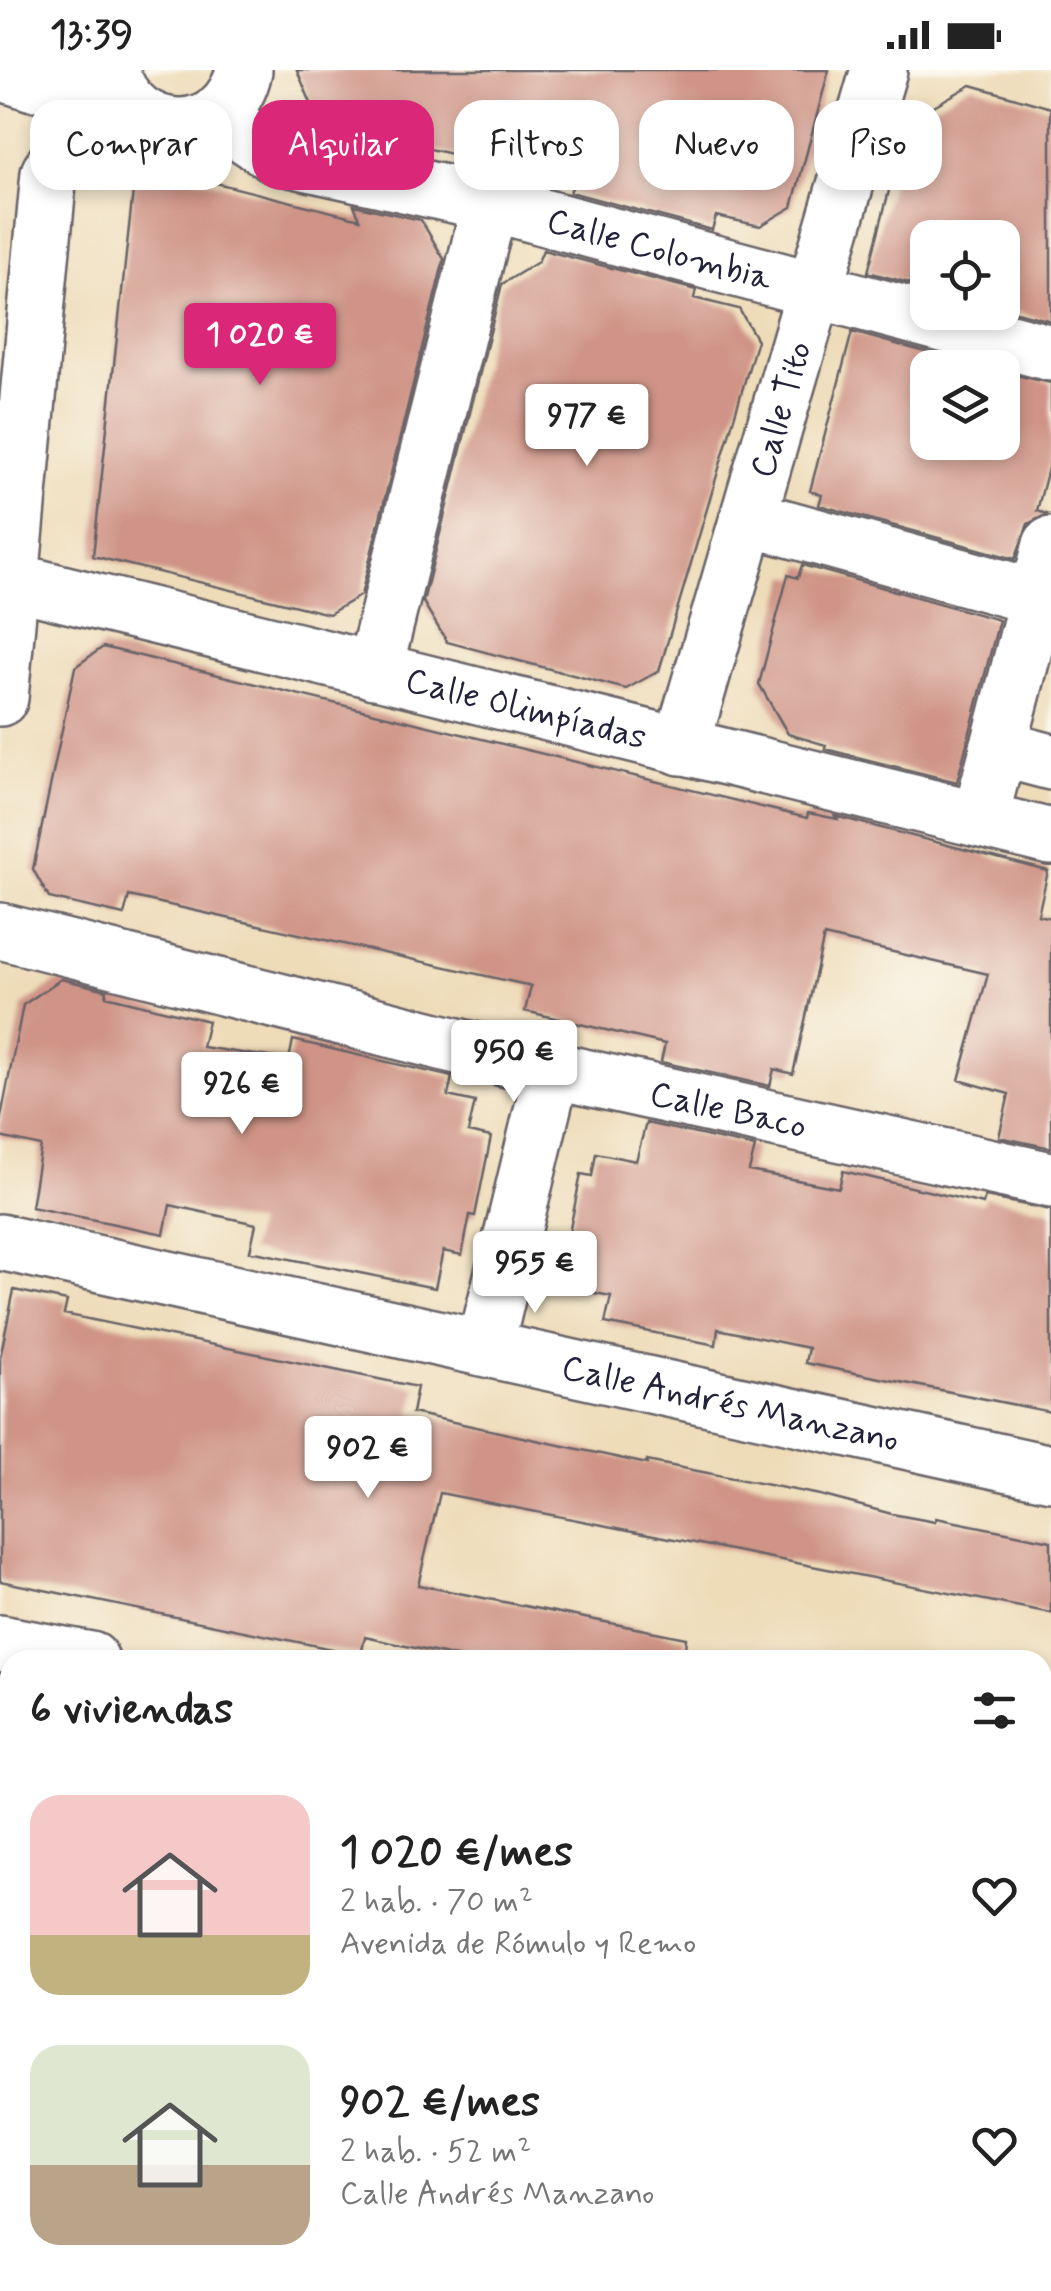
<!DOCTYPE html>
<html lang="es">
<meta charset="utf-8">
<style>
:root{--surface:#fff;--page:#f2f2f2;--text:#222;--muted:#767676;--accent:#db2777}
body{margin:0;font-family:Mynerve,sans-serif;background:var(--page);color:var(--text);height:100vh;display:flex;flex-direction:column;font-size:38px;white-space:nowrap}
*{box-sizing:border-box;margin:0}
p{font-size:32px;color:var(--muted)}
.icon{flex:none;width:55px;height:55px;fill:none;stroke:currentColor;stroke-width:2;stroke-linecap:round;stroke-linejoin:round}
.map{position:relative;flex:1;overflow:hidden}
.side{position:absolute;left:0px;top:1580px;width:1052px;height:642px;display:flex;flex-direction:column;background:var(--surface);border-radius:30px 30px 0 0;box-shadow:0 5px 15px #0003}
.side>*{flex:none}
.banner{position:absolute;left:30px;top:30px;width:992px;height:90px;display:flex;gap:20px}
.fabs{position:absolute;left:910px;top:150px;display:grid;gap:20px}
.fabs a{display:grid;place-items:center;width:110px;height:110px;border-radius:20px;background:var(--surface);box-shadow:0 5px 15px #0003;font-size:50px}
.price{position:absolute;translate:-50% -85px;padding:0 22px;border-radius:10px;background:#fff;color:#222;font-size:32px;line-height:65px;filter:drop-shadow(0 2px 5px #0008)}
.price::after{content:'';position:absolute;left:50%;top:60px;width:30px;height:22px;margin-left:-15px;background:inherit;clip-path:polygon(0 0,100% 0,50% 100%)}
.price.on{background:var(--accent);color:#fff}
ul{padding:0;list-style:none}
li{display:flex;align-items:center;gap:30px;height:250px;padding:0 30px}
li span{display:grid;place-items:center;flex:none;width:280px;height:200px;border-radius:30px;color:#555}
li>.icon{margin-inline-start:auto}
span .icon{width:120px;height:120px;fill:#fffc;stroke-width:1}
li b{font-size:42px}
h2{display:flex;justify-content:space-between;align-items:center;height:120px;padding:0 30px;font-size:42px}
.pill{padding:0 35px;border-radius:30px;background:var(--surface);box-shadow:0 5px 15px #0003;font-size:35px;line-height:90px}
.pill.on{background:var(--accent);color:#fff}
.status{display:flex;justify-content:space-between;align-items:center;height:70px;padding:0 50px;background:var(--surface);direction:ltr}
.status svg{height:28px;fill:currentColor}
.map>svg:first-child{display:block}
.green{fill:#b0c56a;stroke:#697452;stroke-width:2.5}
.building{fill:#cf9487}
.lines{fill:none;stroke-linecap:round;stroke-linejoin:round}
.minor-casing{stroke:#696367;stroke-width:60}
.minor{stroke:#fff;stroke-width:55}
.labels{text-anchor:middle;stroke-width:9;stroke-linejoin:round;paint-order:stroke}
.street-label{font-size:35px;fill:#22223b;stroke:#fbf7ec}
</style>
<div class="status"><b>13:39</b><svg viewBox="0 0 49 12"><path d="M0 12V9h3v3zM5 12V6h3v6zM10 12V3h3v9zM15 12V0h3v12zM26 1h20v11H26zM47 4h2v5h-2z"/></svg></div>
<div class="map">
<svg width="1051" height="2221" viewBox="0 0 1051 2221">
<rect width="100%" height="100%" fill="#fbf7ec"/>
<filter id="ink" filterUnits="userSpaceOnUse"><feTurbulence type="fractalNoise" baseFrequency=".01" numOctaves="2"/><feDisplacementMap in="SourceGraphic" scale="20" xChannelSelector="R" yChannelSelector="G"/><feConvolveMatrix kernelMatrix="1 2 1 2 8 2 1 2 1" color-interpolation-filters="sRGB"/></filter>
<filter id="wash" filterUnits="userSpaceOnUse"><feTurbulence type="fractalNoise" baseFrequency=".0048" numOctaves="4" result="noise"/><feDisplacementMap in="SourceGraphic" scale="40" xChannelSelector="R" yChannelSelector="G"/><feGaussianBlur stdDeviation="2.25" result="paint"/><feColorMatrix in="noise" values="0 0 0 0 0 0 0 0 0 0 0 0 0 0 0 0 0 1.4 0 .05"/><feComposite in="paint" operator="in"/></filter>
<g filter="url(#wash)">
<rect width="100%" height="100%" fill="#eedcb9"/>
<!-- green -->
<path class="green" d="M146,2212H336V2213L334,2221H144Z"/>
<g id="blocks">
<!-- building -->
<path class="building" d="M297,0H829L792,137L760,156L716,146L712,160L570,122L574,113L371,65L377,76L324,64Z
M971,15L1051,38V251L1002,238V168H928V218L868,202L907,51Z
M136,93L360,149L354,135L421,150L444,189L361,525L329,544L93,486Z
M543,180L696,220L694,228L739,239L757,270L659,601L626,619L447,572L423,532L502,214L538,192Z
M852,262L984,298H928V372H1002V302L1051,313V387L1037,441L1047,444L1028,454L1015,489L819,435L822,425L810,421Z
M802,495L999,550L957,712L825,679L826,675L788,664L759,614L788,505L798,508Z
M103,577L807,748L808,743L837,749L835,746L1048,801L1038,845L1051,848V1078L999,1067L1009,1024L959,1010L988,904L824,866L793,1004L774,999L770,1016L661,992L665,974L525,941L531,916L129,826L124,845L49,828L33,799L75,597Z
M61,909L107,920L106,926L208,951L202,977L289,990L293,970L452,1007L448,1026L475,1032L468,1062L491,1067L475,1146L470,1145L462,1185L443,1181L435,1218L250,1181L256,1154L170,1135L164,1164L31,1137L41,1076L0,1067V1052L23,935Z
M646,1053L755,1077L749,1101L839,1118L843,1101L983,1134L985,1127L1051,1140V1342L805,1293L808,1278L718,1259L716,1275L605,1253L611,1226L569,1218L574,1194L563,1192L574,1139L581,1104L592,1106L596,1083L636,1091Z
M14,1220L67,1231L64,1244L417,1317L412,1343L647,1394V1391L820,1425L892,1444L935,1452L936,1448L1051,1471V1543L440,1423L418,1515L686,1568L684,1590H470L365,1567L361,1585L0,1511V1288Z"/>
</g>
</g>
<g filter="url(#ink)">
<use href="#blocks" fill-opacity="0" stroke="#696367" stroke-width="2.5"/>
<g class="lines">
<!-- minor casing -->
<g class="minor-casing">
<g id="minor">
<path d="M111,0C130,73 228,76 244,0"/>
<path d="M0,2L33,13L73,0"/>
<path id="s1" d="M215,45L277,86L490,133L1051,283"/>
<path d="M749,448L1039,528"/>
<path id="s2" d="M0,508L1051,767"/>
<path d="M374,601L490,133"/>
<path d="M0,628L49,103L111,3"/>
<path id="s3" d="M681,677L879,0"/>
<path d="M998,678L1051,692"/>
<path d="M980,749L1051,475"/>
<path id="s4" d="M0,861L552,1000L1051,1110"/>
<path id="s5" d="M0,1172L1051,1403"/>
<path d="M485,1278L552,1000"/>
<path d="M0,1573L91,1590"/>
<path d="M1042,1769L1051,1771"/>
<path d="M0,2028L10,2030"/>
<path d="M922,2212L965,2221"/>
<path d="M95,2221L96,2212"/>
</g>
</g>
<!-- minor -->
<use href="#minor" class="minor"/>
</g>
</g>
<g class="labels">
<!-- street labels -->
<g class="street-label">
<text dy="12" stroke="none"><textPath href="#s1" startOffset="468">Calle Colombia</textPath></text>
<text dy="12" stroke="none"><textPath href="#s3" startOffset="352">Calle Tito</textPath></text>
<text dy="12" stroke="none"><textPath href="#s2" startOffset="542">Calle Olimpíadas</textPath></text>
<text dy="12" stroke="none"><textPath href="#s4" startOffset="750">Calle Baco</textPath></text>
<text dy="12" stroke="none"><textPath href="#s5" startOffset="748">Calle Andrés Manzano</textPath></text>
</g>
</g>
</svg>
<div class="fabs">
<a><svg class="icon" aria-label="locate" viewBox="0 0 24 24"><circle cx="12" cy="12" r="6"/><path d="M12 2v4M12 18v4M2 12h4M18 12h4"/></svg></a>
<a><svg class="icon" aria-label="layers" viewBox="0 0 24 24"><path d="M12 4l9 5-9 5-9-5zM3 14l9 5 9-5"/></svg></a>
</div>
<b class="price on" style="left:260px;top:318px">1 020 €</b>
<b class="price" style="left:587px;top:399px">977 €</b>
<b class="price" style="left:514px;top:1035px">950 €</b>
<b class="price" style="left:242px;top:1067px">926 €</b>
<b class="price" style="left:535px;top:1246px">955 €</b>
<b class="price" style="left:368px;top:1431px">902 €</b>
<div class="banner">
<a class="pill">Comprar</a>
<a class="pill on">Alquilar</a>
<a class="pill">Filtros</a>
<a class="pill">Nuevo</a>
<a class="pill">Piso</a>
</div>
<section class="side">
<h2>6 viviendas<svg class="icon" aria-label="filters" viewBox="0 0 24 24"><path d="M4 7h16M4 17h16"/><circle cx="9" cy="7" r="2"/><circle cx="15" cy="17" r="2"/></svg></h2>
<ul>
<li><span style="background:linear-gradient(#f6c9c9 70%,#c2b280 0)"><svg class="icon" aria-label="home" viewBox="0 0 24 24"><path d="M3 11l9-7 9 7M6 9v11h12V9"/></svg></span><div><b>1 020 €/mes</b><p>2 hab. · 70 m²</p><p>Avenida de Rómulo y Remo</p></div><svg class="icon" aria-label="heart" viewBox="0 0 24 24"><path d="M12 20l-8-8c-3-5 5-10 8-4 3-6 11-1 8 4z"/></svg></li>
<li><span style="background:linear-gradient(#dfe7d0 60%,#b9a48a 0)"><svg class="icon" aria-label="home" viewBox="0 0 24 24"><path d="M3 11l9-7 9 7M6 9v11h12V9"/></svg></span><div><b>902 €/mes</b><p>2 hab. · 52 m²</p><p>Calle Andrés Manzano</p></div><svg class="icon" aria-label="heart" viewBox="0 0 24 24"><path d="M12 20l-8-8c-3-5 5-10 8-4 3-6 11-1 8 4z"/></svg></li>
</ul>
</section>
</div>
